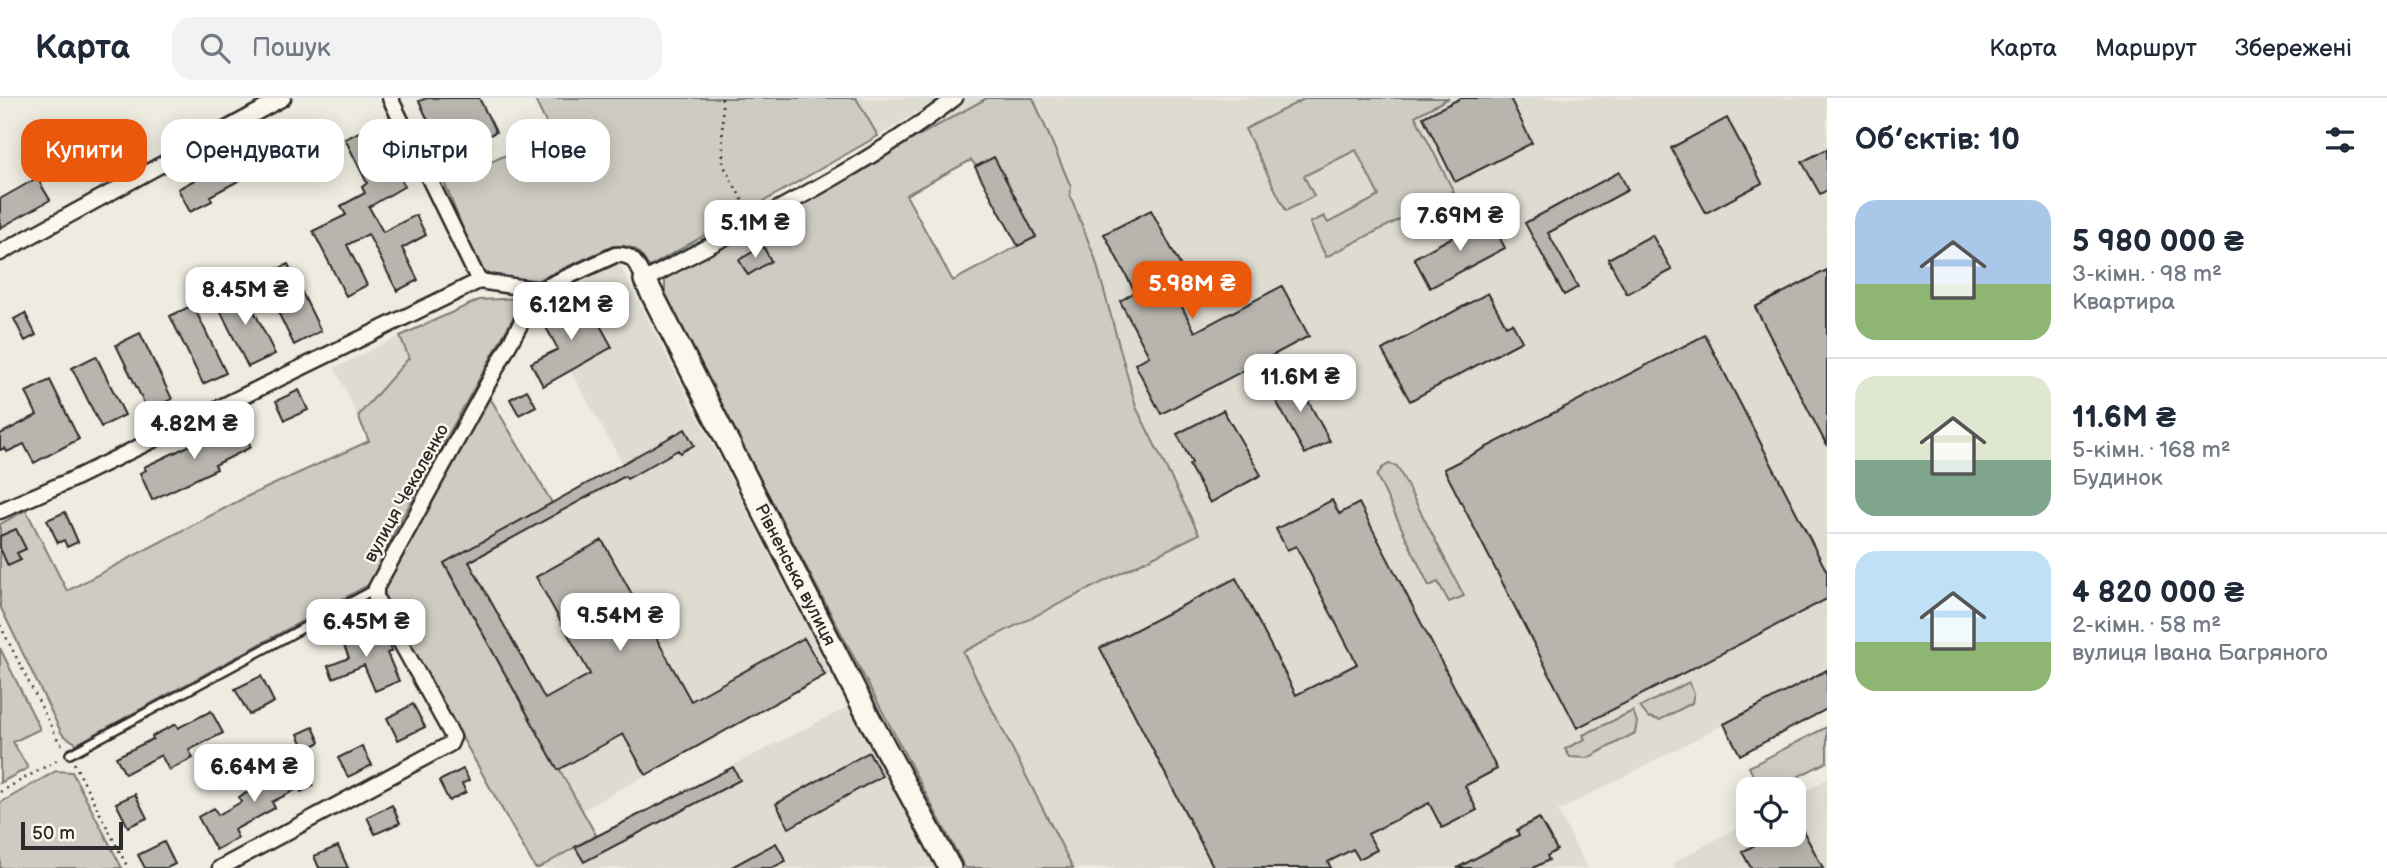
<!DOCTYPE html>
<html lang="uk">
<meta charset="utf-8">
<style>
:root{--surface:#fff;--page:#f2f2f3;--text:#1f2937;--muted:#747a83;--line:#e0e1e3;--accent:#ea580c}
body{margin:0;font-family:"Balsamiq Sans",sans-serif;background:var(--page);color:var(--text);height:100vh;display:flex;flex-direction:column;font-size:26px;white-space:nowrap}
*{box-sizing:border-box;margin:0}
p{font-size:23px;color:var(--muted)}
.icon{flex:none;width:38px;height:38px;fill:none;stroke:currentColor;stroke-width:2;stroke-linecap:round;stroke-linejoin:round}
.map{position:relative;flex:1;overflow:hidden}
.sheet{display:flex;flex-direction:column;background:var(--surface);width:560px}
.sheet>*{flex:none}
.guide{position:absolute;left:21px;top:21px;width:665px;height:63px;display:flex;gap:14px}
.fabs{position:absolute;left:1736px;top:679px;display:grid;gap:14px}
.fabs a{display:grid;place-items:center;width:70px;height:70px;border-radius:14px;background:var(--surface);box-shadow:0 4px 18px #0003;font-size:35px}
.scale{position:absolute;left:21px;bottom:18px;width:102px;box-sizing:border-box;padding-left:7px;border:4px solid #2b2b2b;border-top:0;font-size:19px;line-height:24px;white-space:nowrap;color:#2b2b2b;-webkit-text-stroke:5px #fbf7ec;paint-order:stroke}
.price{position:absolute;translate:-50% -60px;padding:0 16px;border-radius:14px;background:#fff;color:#222;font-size:23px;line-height:46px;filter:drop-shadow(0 2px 4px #0008)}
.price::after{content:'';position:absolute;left:50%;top:42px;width:21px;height:16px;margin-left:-10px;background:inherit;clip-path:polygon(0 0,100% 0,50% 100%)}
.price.current{background:var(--accent);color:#fff}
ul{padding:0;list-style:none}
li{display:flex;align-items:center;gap:21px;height:175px;padding:0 28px}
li+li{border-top:2px solid var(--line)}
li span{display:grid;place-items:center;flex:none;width:196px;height:140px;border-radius:21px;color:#555}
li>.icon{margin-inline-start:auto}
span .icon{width:84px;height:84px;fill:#fffc;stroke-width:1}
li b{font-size:30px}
h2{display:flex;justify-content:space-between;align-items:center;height:84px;padding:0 28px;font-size:30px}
.pill{padding:0 24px;border-radius:21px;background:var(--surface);box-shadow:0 4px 18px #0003;font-size:24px;line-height:63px}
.pill.current{background:var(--accent);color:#fff}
header{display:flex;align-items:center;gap:42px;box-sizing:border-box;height:98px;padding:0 35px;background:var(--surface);border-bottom:2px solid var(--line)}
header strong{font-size:33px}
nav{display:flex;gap:38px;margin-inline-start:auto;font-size:24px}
.search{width:490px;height:63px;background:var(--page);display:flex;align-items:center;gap:18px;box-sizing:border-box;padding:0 24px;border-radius:21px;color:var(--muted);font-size:26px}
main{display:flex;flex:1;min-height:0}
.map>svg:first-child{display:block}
.built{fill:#dedbd1}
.green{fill:#cecbc2;stroke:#7c7b76;stroke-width:2;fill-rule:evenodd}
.building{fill:#b8b5ae;stroke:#2b2b2b;stroke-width:2}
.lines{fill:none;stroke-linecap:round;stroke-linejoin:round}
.lane-casing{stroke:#2b2b2b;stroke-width:12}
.street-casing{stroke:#2b2b2b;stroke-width:19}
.secondary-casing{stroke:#2b2b2b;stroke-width:26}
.path{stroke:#2b2b2b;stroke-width:2.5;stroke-dasharray:2 5;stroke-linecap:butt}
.lane{stroke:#fbf7ec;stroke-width:7}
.street{stroke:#fbf7ec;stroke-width:14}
.secondary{stroke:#fbf7ec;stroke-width:21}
.labels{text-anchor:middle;stroke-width:5;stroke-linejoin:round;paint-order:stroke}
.street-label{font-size:18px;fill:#2b2b2b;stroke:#fbf7ec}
</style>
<header>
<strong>Карта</strong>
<div class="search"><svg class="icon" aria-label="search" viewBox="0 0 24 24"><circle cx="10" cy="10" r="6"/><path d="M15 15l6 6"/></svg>Пошук</div>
<nav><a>Карта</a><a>Маршрут</a><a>Збережені</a></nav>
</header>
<main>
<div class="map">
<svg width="1827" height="770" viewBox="0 0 1827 770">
<rect width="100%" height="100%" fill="#eeebe0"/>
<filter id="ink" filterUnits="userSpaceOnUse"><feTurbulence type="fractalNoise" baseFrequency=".0143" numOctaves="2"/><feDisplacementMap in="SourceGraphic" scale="14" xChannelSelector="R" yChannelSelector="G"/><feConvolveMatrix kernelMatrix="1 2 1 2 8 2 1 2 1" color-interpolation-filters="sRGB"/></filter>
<g filter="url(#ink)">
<!-- built -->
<path class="built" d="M856,0H987L943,24L933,5L878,38Z
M1033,0H1827V572L1558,713L1587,770H1073L963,554L1198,436L1136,309L1095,160L1070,96L1071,89Z
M618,164L831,575L581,713L444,465L623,366L536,212Z
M400,238L409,260L358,318L335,270Z
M850,608L867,639L869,638L940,770H539L596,737Z
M1827,681V770H1675L1673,765L1748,724V737H1794V699Z"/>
<!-- green -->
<path class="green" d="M534,0H856L878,38L649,169C639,152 634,146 613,148L538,182L489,179L478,168L444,84L552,37Z
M987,0H1033L1071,89L1070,97L1095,160L1136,309L1199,436L963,554L1073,770H965L665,201V178ZM971,62L1036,138L953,183L906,97Z
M1306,0H1449L1415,18L1454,94L1326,159L1310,125L1324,118L1328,125L1379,98L1356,52L1304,78L1314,98L1286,113L1245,31Z
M524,200L396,431L370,486L77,646L62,636L0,508V426L26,412L67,493L246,399L369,343L358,318L409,260L400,238L479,202Z
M489,298L552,405L444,466L596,737L539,770H535L383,498L382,492Z
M1389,366L1397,368L1464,498L1449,504L1438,484L1429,488L1377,378L1382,370Z
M0,550L40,631L13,644L28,670L0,685Z
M1689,584L1694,595L1692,605L1660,622L1648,619L1640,609Z
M1633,613L1637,624L1635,635L1588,660L1570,659L1565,651L1585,641L1583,637Z
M1827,629V664L1774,691H1760L1749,669Z
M56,673L72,674L122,770H0V705Z"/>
<!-- building -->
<path class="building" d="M427,0H479L496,34L464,49L468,56L443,67L432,44L437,42L419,3Z
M1461,0H1510L1532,45L1455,84L1423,19Z
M1727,20L1762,85L1706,115L1671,50Z
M292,26L303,48L272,64L261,41Z
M363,32L384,75L394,70L405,88L369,109L383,134L416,117L426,137L402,150L418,182L397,193L368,136L347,147L367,187L346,198L313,133L346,117L341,108L365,95L362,89L367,85L345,41Z
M242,50L255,74L210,98L212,103L190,114L178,91L225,65L222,60Z
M89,51L101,74L85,82L73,60Z
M1827,51V92L1820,96L1802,64Z
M994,59L1036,139L1018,148L975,69Z
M1619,74L1628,92L1548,135L1578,189L1564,197L1525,125Z
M37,80L50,102L0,130V101Z
M1151,112L1187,180L1171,188L1195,234L1282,188L1309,238L1161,316L1135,266L1149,258L1120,203L1135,194L1104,136Z
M1489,119L1505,150L1430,190L1414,160Z
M1652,137L1672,172L1627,196L1608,161Z
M763,148L771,163L748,177L739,162Z
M288,166L321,233L294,247L261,179Z
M1827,172V348L1755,209Z
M242,188L275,256L248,269L215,202Z
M1488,195L1506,228L1512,225L1522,243L1410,303L1382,252Z
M585,200L612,249L543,288L531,265L558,251L543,224Z
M193,207L226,275L203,286L170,218Z
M25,215L36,237L25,243L14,221Z
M140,235L172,301L148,313L116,247Z
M1705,237L1827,474V501L1577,630L1444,371Z
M96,258L125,317L101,329L72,270Z
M1294,277L1330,343L1305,356L1269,290Z
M50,282L79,341L34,365L24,346L7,354L5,350L0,352V336L37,317L26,294Z
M299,292L308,312L285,322L276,303Z
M527,292L536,308L519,317L510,301Z
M1223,312L1261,377L1210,405L1189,367L1192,365L1177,336Z
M237,321L251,349L215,367L217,371L152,402L140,375L146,372L144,369L197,344L198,347L220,337L217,332Z
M685,331L694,347L680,355L678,352L627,381L625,378L469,464L545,601L590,576L536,479L602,442L691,603L804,540L825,577L646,677L623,636L558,672L444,465Z
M1332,402L1339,416L1359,405L1497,671L1465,688L1477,712L1442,730L1429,705L1368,736L1377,752L1359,761L1353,751L1328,764L1331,770H1214L1100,550L1236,480L1296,597L1357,566L1296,448L1287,452L1276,431Z
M65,414L78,444L67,449L64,442L58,445L47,422Z
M16,431L26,451L17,455L21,462L8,468L0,450V438Z
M356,526L366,550L388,541L392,553L387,555L399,583L375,593L364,567L333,580L328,568L349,560L338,533Z
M1827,572V611L1740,657L1724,626Z
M261,578L274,604L249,617L235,591Z
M413,606L425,629L398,642L387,620Z
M211,613L223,635L189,652L193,660L169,672L161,657L125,676L116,659L153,641L152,638L176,626L178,630Z
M313,629L320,644L305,652L298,636Z
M362,648L372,667L348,679L338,660Z
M869,654L882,678L789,730L776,706Z
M298,660L313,688L301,694L299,690L272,704L275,710L234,732L238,740L216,752L198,719L214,710L218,717L241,704L239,699L279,678L276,672Z
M733,669L740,682L584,764L575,749Z
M463,671L469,682L462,686L466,694L449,703L439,683Z
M135,696L147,720L128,729L116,705Z
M392,707L400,725L375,736L367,719Z
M1794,716L1823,770H1751L1742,754L1773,737H1794Z
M1539,720L1557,752L1547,758L1549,762L1533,770H1457L1519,737L1517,732Z
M164,744L175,766L167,770H145L138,757Z
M776,745L786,763L772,770H730Z
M338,748L348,770H319L314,758Z"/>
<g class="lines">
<!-- lane casing -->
<g class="lane-casing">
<path id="lane" d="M70,656L375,491"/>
</g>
<!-- street casing -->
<g class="street-casing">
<path id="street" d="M390,0L479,183
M0,155L283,0
M479,183L539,192L615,157C634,155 637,168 645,182C750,125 860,73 955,0
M0,413L69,383L479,183
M220,770L450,646L453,639L376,500V490L539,192"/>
</g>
<!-- secondary casing -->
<g class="secondary-casing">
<g id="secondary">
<path id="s1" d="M645,182L869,620L950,770"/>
</g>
</g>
<!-- path -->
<path class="path" d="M722,0L723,66L748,113
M0,527L57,640L63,648
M74,665L128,770
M0,694L61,660"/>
<!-- lane -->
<use href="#lane" class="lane"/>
<!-- street -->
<use href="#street" class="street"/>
<!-- secondary -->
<use href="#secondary" class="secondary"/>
</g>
</g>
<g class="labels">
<!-- street labels -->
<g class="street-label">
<text transform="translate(406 395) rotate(-61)" y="6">вулиця Чекаленко</text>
<text dy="6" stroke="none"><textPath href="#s1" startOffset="331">Рівненська вулиця</textPath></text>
</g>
</g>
</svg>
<div class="fabs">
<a><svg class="icon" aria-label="locate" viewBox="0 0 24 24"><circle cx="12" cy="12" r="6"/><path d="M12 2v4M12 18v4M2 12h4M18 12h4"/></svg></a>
</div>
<div class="scale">50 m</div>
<b class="price" style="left:1460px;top:155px">7.69M ₴</b>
<b class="price" style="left:755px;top:162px">5.1M ₴</b>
<b class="price current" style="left:1192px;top:223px">5.98M ₴</b>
<b class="price" style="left:245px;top:229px">8.45M ₴</b>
<b class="price" style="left:571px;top:244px">6.12M ₴</b>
<b class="price" style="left:1300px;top:316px">11.6M ₴</b>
<b class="price" style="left:194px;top:363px">4.82M ₴</b>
<b class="price" style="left:620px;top:555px">9.54M ₴</b>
<b class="price" style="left:366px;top:561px">6.45M ₴</b>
<b class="price" style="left:254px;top:706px">6.64M ₴</b>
<div class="guide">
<a class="pill current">Купити</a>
<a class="pill">Орендувати</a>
<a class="pill">Фільтри</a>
<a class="pill">Нове</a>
</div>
</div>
<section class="sheet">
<h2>Об’єктів: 10<svg class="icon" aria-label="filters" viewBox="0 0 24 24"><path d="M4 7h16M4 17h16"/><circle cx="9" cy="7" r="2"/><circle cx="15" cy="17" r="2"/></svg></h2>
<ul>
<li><span style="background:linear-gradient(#a9c7e8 60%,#8fb573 0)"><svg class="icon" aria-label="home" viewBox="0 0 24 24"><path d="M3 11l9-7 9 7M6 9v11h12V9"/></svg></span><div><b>5 980 000 ₴</b><p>3-кімн. · 98 m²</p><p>Квартира</p></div></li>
<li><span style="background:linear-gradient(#dfe7d0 60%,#7fa58c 0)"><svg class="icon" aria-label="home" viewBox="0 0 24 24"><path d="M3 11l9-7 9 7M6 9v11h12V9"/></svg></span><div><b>11.6M ₴</b><p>5-кімн. · 168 m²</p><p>Будинок</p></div></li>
<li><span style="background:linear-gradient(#bfe0f5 65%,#8fb573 0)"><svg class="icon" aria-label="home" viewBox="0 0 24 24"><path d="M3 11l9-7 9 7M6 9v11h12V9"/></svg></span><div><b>4 820 000 ₴</b><p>2-кімн. · 58 m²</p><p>вулиця Івана Багряного</p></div></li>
</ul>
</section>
</main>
